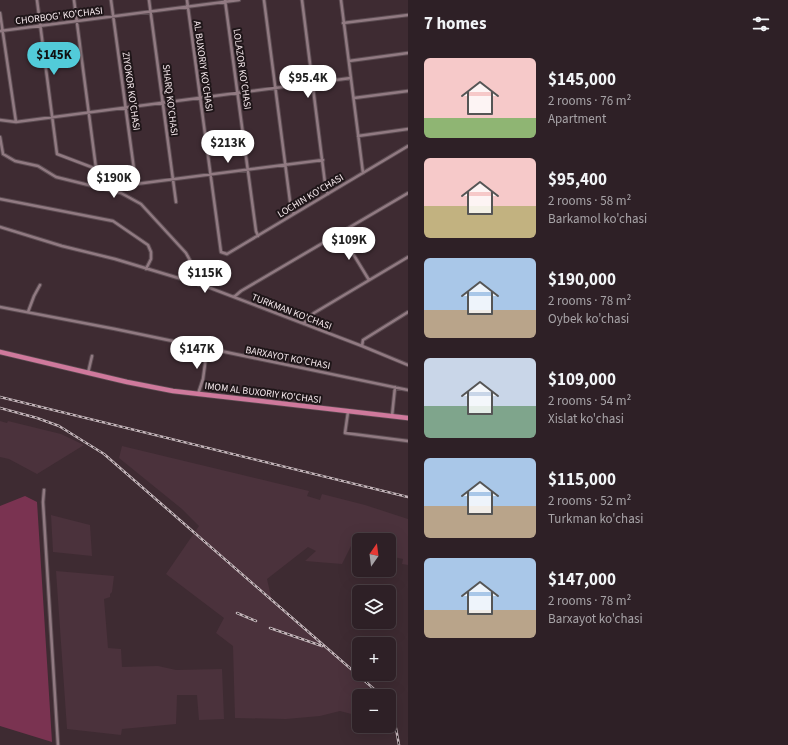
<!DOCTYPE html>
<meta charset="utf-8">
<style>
:root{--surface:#2e2026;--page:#3a2d32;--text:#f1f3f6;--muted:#a7a3a7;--line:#493e43;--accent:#52cbd9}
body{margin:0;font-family:"Source Sans 3",sans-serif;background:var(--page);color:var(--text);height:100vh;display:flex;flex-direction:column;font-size:15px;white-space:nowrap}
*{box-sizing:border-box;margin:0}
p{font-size:13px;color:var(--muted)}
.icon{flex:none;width:22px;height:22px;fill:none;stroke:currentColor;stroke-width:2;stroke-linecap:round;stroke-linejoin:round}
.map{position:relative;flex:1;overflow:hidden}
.drawer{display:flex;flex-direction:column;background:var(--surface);width:380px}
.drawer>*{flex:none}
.needle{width:26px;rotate:14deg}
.controls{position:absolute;left:352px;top:533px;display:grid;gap:8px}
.controls a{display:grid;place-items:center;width:44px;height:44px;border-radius:6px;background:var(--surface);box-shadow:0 4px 16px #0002,0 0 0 1px var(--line);font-size:20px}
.price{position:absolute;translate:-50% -34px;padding:0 9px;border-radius:14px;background:#fff;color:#222;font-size:13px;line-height:26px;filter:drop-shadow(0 1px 2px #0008)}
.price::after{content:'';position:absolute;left:50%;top:24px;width:12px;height:9px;margin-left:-6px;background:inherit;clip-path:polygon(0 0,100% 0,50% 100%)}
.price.current{background:var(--accent);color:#111}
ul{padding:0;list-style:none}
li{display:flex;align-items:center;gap:12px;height:100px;padding:0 16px}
li span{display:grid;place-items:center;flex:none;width:112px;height:80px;border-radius:6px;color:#555}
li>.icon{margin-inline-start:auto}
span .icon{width:48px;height:48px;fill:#fffc;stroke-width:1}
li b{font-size:17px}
h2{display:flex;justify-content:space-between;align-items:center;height:48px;padding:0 16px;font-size:17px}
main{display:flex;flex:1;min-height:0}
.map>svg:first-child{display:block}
.built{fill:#4b323c}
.green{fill:#7a3351}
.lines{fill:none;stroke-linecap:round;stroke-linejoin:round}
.minor-casing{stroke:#5b4b51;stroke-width:4.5}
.primary-casing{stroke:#5b4b51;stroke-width:6}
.minor{stroke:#917a82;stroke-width:2.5}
.primary{stroke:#cf799c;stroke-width:4.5}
.rail-casing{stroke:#c4b5ba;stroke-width:2.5}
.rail{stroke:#1f1619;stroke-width:1;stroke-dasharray:3;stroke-linecap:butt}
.labels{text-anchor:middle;stroke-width:4;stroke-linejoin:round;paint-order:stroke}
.street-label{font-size:10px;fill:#f6e9ed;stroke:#1f1619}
</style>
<main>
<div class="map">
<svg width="408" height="745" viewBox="0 0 408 745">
<rect width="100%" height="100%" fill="#3e2b32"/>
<!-- built -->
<path class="built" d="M0,421L7,423L8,421L61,434L84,445L37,474L9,459L0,457Z
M122,446L309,491L307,496L320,500L322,494L365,505L408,519V565L402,564L403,559L389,556V540H359V548L351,546L342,564L305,561L316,551L308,547L267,579L272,601L367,685L375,696H359V716L340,711L320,716L286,719L235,718L233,646L216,633L224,618L166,574L199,526L182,509L119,458Z
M51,515L90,525L92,556L53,552Z
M56,571L114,576L112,592L110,594V597L104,599L108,648L121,649L122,667L158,666L176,670L222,669L224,719L199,720L197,695H177L176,724L122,729L121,735L67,729Z"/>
<!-- green -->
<path class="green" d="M25,496L37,502L52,742L0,726V506Z"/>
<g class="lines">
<!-- minor casing -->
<g class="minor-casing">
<path id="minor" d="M37,0L57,154L136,184L323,160
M74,0L96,168
M111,0L136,184
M149,0L176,202
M187,0L221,252L227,254L408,146
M225,0L256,231L258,236
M264,0L291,209L294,214
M302,0L326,191L328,194
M341,0L363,173
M0,13L16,122
M343,23L408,15
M0,31L239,0
M349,61L408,53
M354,98L408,91
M0,120L16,122L351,78
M358,136L408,129
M0,137L3,154L15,161L38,166L56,177L121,193L141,204L186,253L198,275L199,285
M0,199L113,221L148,245L151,252V259L146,269
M0,227L62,246L115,259L205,286L362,346L408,365
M341,234L369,280
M234,297L241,291L408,193
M0,307L115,329L408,390
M28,312L34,296L40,285
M304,324L307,319L314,313L408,257
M362,346L363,340L408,312
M88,373L92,356
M198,394L203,379L207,349
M348,412L345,433L408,441
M392,416L395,387
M44,490L43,502L58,745"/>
</g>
<!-- primary casing -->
<g class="primary-casing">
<path id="primary" d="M0,352L127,382L173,391L408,418"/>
</g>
<!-- minor -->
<use href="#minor" class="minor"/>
<!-- primary -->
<use href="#primary" class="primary"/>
<!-- rail casing -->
<g class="rail-casing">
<path id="rail" d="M0,397L408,497
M0,408L37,418L59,426L104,454L382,696
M237,613L256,621
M270,628L322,646
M389,707L395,723L399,745"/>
</g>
<!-- rail -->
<use href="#rail" class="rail"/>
</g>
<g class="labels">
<!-- street labels -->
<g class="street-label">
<text transform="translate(59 15) rotate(-7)" y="4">CHORBOG' KO'CHASI</text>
<text transform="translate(204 66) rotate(82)" y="4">AL BUXORIY KO'CHASI</text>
<text transform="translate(243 69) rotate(82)" y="4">LOLAZOR KO'CHASI</text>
<text transform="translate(132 91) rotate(82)" y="4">ZIYOKOR KO'CHASI</text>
<text transform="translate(171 100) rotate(83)" y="4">SHARQ KO'CHASI</text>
<text transform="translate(310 195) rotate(-31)" y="4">LOCHIN KO'CHASI</text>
<text transform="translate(292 311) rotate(21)" y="4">TURKMAN KO'CHASI</text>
<text transform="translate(288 357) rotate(11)" y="4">BARXAYOT KO'CHASI</text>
<text transform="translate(263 392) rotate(7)" y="4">IMOM AL BUXORIY KO'CHASI</text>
</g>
</g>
</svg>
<div class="controls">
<a><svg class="needle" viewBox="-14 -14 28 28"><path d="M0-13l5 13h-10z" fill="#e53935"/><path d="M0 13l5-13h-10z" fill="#a7a3a7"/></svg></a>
<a><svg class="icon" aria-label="layers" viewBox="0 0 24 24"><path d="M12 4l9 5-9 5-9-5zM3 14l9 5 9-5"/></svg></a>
<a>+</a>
<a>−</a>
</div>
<b class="price current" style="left:54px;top:76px">$145K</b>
<b class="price" style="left:308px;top:99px">$95.4K</b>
<b class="price" style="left:228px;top:164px">$213K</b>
<b class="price" style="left:114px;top:199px">$190K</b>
<b class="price" style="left:349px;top:261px">$109K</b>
<b class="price" style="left:205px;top:294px">$115K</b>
<b class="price" style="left:197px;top:370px">$147K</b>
</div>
<section class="drawer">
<h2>7 homes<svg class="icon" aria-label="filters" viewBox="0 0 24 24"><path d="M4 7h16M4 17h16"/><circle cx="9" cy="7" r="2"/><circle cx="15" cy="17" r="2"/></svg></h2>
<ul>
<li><span style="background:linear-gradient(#f6c9c9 75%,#8fb573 0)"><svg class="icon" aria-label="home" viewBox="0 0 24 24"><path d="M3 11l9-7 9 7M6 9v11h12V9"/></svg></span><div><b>$145,000</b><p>2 rooms · 76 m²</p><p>Apartment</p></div></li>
<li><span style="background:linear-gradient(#f6c9c9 60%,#c2b280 0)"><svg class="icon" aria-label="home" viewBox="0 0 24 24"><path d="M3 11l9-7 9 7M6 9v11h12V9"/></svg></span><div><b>$95,400</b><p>2 rooms · 58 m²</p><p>Barkamol ko'chasi</p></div></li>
<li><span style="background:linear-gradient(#a9c7e8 65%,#b9a48a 0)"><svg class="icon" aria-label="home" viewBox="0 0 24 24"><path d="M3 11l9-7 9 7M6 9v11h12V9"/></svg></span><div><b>$190,000</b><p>2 rooms · 78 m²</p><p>Oybek ko'chasi</p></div></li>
<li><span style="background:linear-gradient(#c9d6e8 60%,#7fa58c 0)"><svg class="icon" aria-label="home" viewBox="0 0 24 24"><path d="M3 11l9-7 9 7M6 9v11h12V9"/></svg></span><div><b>$109,000</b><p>2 rooms · 54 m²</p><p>Xislat ko'chasi</p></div></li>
<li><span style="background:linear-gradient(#a9c7e8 60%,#b9a48a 0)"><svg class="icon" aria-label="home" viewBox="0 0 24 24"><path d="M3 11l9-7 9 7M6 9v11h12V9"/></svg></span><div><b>$115,000</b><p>2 rooms · 52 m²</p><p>Turkman ko'chasi</p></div></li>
<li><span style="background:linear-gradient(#a9c7e8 65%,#b9a48a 0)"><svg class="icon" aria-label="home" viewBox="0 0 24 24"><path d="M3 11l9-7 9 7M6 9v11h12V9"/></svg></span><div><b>$147,000</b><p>2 rooms · 78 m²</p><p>Barxayot ko'chasi</p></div></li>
</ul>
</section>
</main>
